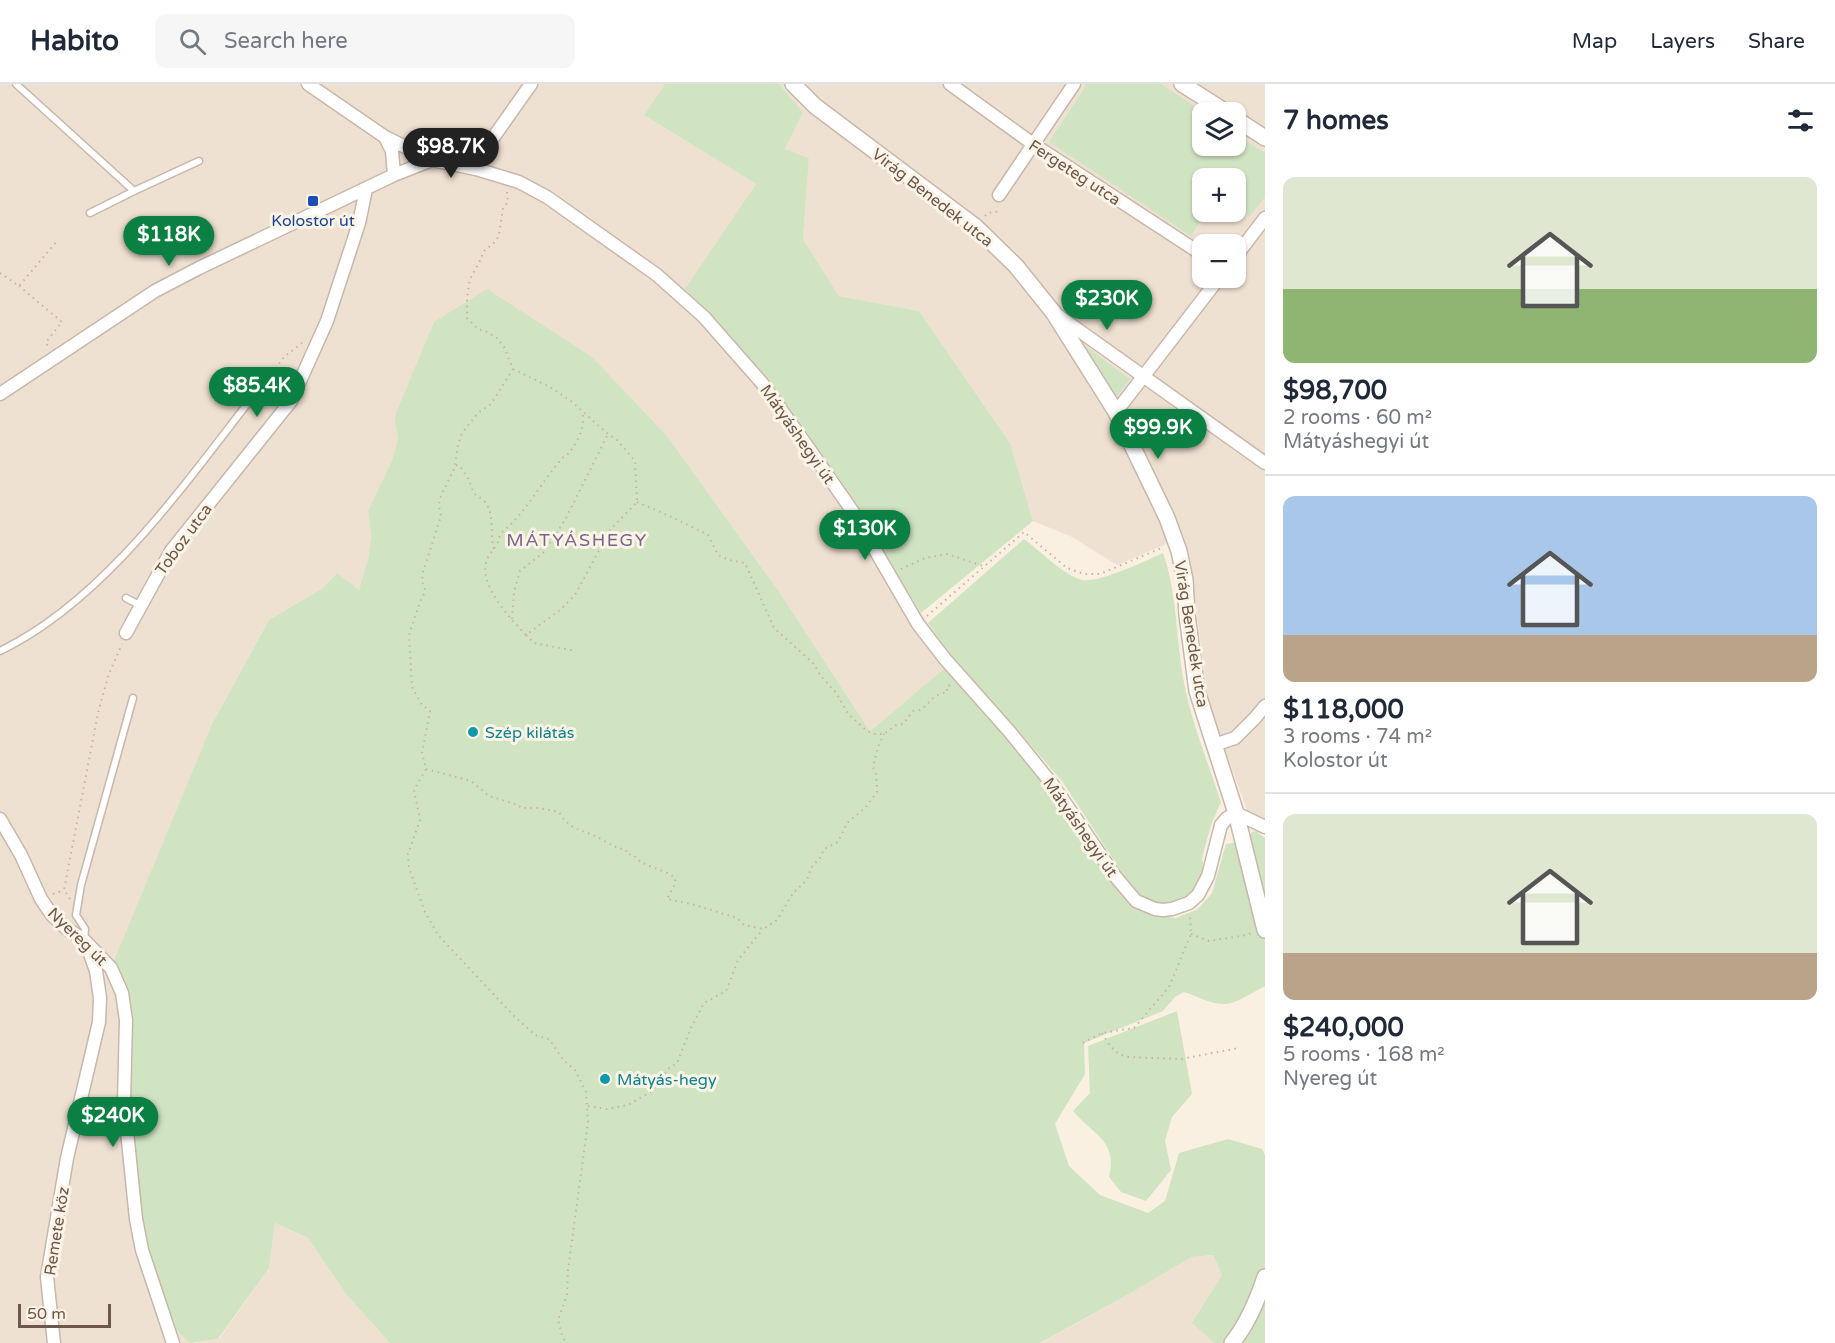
<!DOCTYPE html>
<meta charset="utf-8">
<style>
:root{--surface:#fff;--page:#f6f6f7;--text:#1f2937;--muted:#747a83;--line:#e0e1e3;--accent:#0b8043}
body{margin:0;font-family:"Varela Round",sans-serif;background:var(--page);color:var(--text);height:100vh;display:flex;flex-direction:column;font-size:22px;white-space:nowrap}
*{box-sizing:border-box;margin:0}
p{font-size:20px;color:var(--muted)}
.icon{flex:none;width:33px;height:33px;fill:none;stroke:currentColor;stroke-width:2;stroke-linecap:round;stroke-linejoin:round}
.map{position:relative;flex:1;overflow:hidden}
.drawer{display:flex;flex-direction:column;background:var(--surface);width:570px}
.drawer>*{flex:none}
.fabs{position:absolute;left:1192px;top:18px;display:grid;gap:12px}
.fabs a{display:grid;place-items:center;width:54px;height:54px;border-radius:12px;background:var(--surface);box-shadow:0 2px 4px #0004;font-size:30px}
.scale{position:absolute;left:18px;bottom:15px;width:93px;box-sizing:border-box;padding-left:6px;border:3px solid #6d574b;border-top:0;font-size:16px;line-height:21px;white-space:nowrap;color:#6d574b;-webkit-text-stroke:4px #fcf4e7;paint-order:stroke}
.price{position:absolute;translate:-50% -51px;padding:0 14px;border-radius:21px;background:var(--accent);color:#fff;font-size:20px;line-height:39px;filter:drop-shadow(0 2px 3px #0008)}
.price::after{content:'';position:absolute;left:50%;top:36px;width:18px;height:14px;margin-left:-9px;background:inherit;clip-path:polygon(0 0,100% 0,50% 100%)}
.price.active{background:#222;color:#fff}
ul{padding:0;list-style:none}
li{display:grid;align-content:center;gap:12px;height:318px;padding:0 18px}
li+li{border-top:2px solid var(--line)}
li span{display:grid;place-items:center;height:186px;border-radius:12px;color:#555}
li>.icon{margin-inline-start:auto}
span .icon{width:108px;height:108px;fill:#fffc;stroke-width:1}
li b{font-size:26px}
h2{display:flex;justify-content:space-between;align-items:center;height:72px;padding:0 18px;font-size:26px}
header{display:flex;align-items:center;gap:36px;box-sizing:border-box;height:84px;padding:0 30px;background:var(--surface);border-bottom:2px solid var(--line)}
header strong{font-size:28px}
nav{display:flex;gap:33px;margin-inline-start:auto;font-size:21px}
.search{width:420px;height:54px;background:var(--page);display:flex;align-items:center;gap:15px;box-sizing:border-box;padding:0 21px;border-radius:12px;color:var(--muted);font-size:22px}
main{display:flex;flex:1;min-height:0}
.map>svg:first-child{display:block}
.residential{fill:#efe1d1;fill-rule:evenodd}
.green{fill:#d0e4c2}
.lines{fill:none;stroke-linecap:round;stroke-linejoin:round}
.service-casing{stroke:#c8b7aa;stroke-width:9}
.minor-casing{stroke:#c8b7aa;stroke-width:15}
.tertiary-casing{stroke:#c8b7aa;stroke-width:18}
.path{stroke:#cfb2a0;stroke-width:2;stroke-dasharray:1.5 4.5;stroke-linecap:butt}
.service{stroke:#fff;stroke-width:6}
.minor{stroke:#fff;stroke-width:12}
.tertiary{stroke:#fff;stroke-width:15}
.transit-dot{fill:#1a4fb4;stroke:#fcf4e7;stroke-width:2}
.culture-dot{fill:#0f9aa8;stroke:#fcf4e7;stroke-width:2}
.labels{text-anchor:middle;stroke-width:6;stroke-linejoin:round;paint-order:stroke}
.street-label{font-size:16px;fill:#6d574b;stroke:#fcf4e7}
.transit-label{font-size:16px;fill:#164399;stroke:#fcf4e7}
.culture-label{font-size:16px;fill:#0d838f;stroke:#fcf4e7;text-anchor:start}
.neighbourhood-label{font-size:18px;letter-spacing:1.5px;fill:#7c638a;stroke:#fcf4e7}
</style>
<header>
<strong>Habito</strong>
<div class="search"><svg class="icon" aria-label="search" viewBox="0 0 24 24"><circle cx="10" cy="10" r="6"/><path d="M15 15l6 6"/></svg>Search here</div>
<nav><a>Map</a><a>Layers</a><a>Share</a></nav>
</header>
<main>
<div class="map">
<svg width="1265" height="1259" viewBox="0 0 1265 1259">
<rect width="100%" height="100%" fill="#f9f0e1"/>
<!-- residential -->
<path class="residential" d="M0,0H665L644,31L756,100L686,206L758,283L834,388L921,529L950,570L946,583L870,647L780,509L668,353L592,274L540,241L434,238L395,337L398,354L392,376L368,427L371,452L368,475L359,507L337,489L323,504L269,536L213,638L122,909L164,1235L190,1259H0Z
M779,0H1265V741L1247,726L1209,622L1188,469L1183,453L1117,481L1072,453L1033,437L1010,359L919,227L839,212L803,155L809,74L785,65L803,28ZM1203,28H1236V62H1203ZM1203,94H1236V128H1203ZM1203,160H1236V194H1203Z
M275,1139L308,1154L346,1210L390,1259H193L219,1255L269,1184Z
M1213,1171L1222,1191L1193,1239L1214,1259H1041L1127,1211L1192,1173Z"/>
<!-- green -->
<path class="green" d="M665,0H779L803,28L785,65L809,74L803,155L839,212L919,227L1010,359L1033,437L921,529L834,388L758,283L685,205L756,100L644,31Z
M1087,0H1161L1204,28L1203,62H1236V50L1265,69V113L1250,132L1236,123V94H1203V128H1206L1191,152L1049,58Z
M487,205L592,273L668,353L780,509L870,647L946,583L1027,676L1128,814L1153,831L1176,834L1198,825L1212,809L1226,760L1238,758L1265,846V902C1255,907 1237,919 1226,920C1212,921 1197,912 1184,908L1175,913L1163,927L1084,959L1085,990L1055,1040L1069,1082L1100,1111L1148,1129L1165,1117L1179,1069L1228,1055L1262,1065L1265,1071V1259H1214L1192,1239L1222,1191L1213,1171L1192,1173L1127,1211L1040,1259H390L346,1210L308,1154L275,1139L269,1184L218,1255L190,1259L164,1235L131,1098L126,936L111,884L213,638L269,536L323,504L337,489L359,506L368,475L371,452L368,427L392,376L398,354L395,337L396,329L434,238Z
M1081,259L1130,295L1118,311H1114Z
M1024,455C1039,466 1065,492 1082,496C1100,499 1145,477 1163,469C1177,509 1176,552 1183,593C1190,635 1208,678 1221,718L1211,741L1202,774L1205,791L1195,809L1182,817L1154,820L1136,810L1062,697L950,570L928,539Z
M1256,747L1265,754V821L1250,757L1249,751L1252,748Z
M1177,927L1192,1010L1172,1033L1165,1057L1171,1086L1146,1117L1121,1108L1109,1093C1118,1056 1093,1051 1073,1027L1090,1009L1088,962Z"/>
<g class="lines">
<!-- service casing -->
<g class="service-casing">
<path id="service" d="M16,0L134,107L199,77
M90,129L134,107
M126,514L141,522
M0,567C108,515 189,393 262,301
M84,856L85,845L76,831L81,801L133,614"/>
</g>
<!-- minor casing -->
<g class="minor-casing">
<path id="minor" d="M308,0L385,53L432,76L476,85L519,98L547,113L657,191L704,233L762,299L812,369L853,428L918,540L945,575L1009,647L1052,700L1115,792L1136,817L1155,825L1163,826L1172,825L1189,819L1198,811L1208,792L1221,741L1227,734L1236,729L1265,743
M950,0L1033,60L1203,171
M385,53L392,67L394,91
M476,85L488,61L531,0
M999,111L1074,0
M1236,172L1265,134
M1056,230L1265,379
M0,310L155,207L199,184L394,91L432,76
M1116,328L1219,194
M126,549L171,467L291,317L327,237L359,139L366,105
M1214,661L1235,654L1255,634L1265,622
M0,735L21,771L41,815L52,831L66,844L84,856L111,884L122,909L126,936L124,1018L136,1135L142,1166L173,1259
M54,1259L47,1193L67,1074L99,938L100,914L96,887L88,864"/>
</g>
<!-- tertiary casing -->
<g class="tertiary-casing">
<path id="tertiary" d="M793,0L815,22L976,143L1016,182L1053,228L1116,328L1167,434L1179,467L1185,496L1187,531L1197,607L1236,729L1265,846
M1182,0L1226,28
M1236,35L1265,54
M1232,1259C1248,1239 1257,1217 1265,1193"/>
</g>
<!-- path -->
<path class="path" d="M507,108L508,118L503,124L499,151L496,157L483,168L481,175L470,195L467,213V234L478,245L487,248L497,254L504,263L513,285L491,320L478,329L462,349L458,361L454,385L440,414L439,422L441,432L423,488L422,498L425,504L424,510L420,518L409,551L412,603L422,621L430,627L422,669L426,685L414,706L420,736L408,770L409,784L425,828L438,851L513,931L535,951L549,955L564,977L575,986L586,1008L588,1038L568,1186L567,1211L558,1236L562,1251L566,1259
M985,132L988,129L996,128L999,124
M0,189L19,202L57,157
M19,202L62,238L46,258L48,263
M513,285L550,303L571,317L608,350L617,356L635,377L637,418L610,446L575,511L560,526L526,551C511,535 480,503 486,479C489,466 498,465 500,450C525,430 539,402 559,378C561,374 566,372 569,369C573,364 579,354 581,348C583,343 583,335 583,330
M268,294L284,273L302,259L304,260
M456,381L460,382L469,396L474,410C499,422 488,444 494,465
M637,418C661,428 685,439 708,451L718,471L729,476L745,479L774,544L814,580L820,591L837,610L848,630L867,647L875,650H884L896,641L903,640L913,627C923,627 927,620 933,614C936,611 943,609 947,608V602L952,601
M901,485L925,474L947,470L983,482
M927,532L1024,448L1067,484L1084,490H1100L1164,463
M512,535L514,508L520,487L544,468L565,436L608,350
M526,551L534,559L576,567
M426,685L471,697L489,712L518,721L521,724H539L559,728C571,749 586,745 604,757C611,761 617,764 626,766L627,770L634,771C641,783 663,784 675,794V800L667,815L695,821L737,834L744,841L763,845L777,836L793,809L807,796L811,784L820,774L824,765L838,758L847,739L865,724L877,708L876,690L873,683L878,663L884,650
M53,810L64,806
M70,815L64,806L98,629L108,592L122,560
M1191,850L1209,857L1247,851L1253,848
M1102,949C1109,961 1115,971 1129,973L1181,975L1239,964
M1083,959L1102,949L1134,944L1169,903L1191,850L1190,831
M588,1022L607,1025L628,1021L652,1007L668,985L677,979L691,944L704,919L726,907L738,876L763,845"/>
<!-- service -->
<use href="#service" class="service"/>
<!-- minor -->
<use href="#minor" class="minor"/>
<!-- tertiary -->
<use href="#tertiary" class="tertiary"/>
</g>
<!-- markers -->
<rect class="transit-dot" x="307" y="111" width="12" height="12" rx="3"/>
<g class="culture-dot">
<circle cx="473" cy="648" r="6"/>
<circle cx="605" cy="995" r="6"/>
</g>
<g class="labels">
<!-- street labels -->
<g class="street-label">
<text transform="translate(1075 88) rotate(33)" y="6">Fergeteg utca</text>
<text transform="translate(933 113) rotate(38)" y="6">Virág Benedek utca</text>
<text transform="translate(798 350) rotate(55)" y="6">Mátyáshegyi út</text>
<text transform="translate(183 455) rotate(-54)" y="6">Toboz utca</text>
<text transform="translate(1192 550) rotate(81)" y="6">Virág Benedek utca</text>
<text transform="translate(1081 743) rotate(55)" y="6">Mátyáshegyi út</text>
<text transform="translate(78 852) rotate(44)" y="6">Nyereg út</text>
<text transform="translate(56 1147) rotate(-81)" y="6">Remete köz</text>
</g>
<!-- transit labels -->
<g class="transit-label">
<text x="313" y="142">Kolostor út</text>
</g>
<!-- culture labels -->
<g class="culture-label">
<text x="485" y="654">Szép kilátás</text>
<text x="617" y="1001">Mátyás-hegy</text>
</g>
<!-- neighbourhood labels -->
<g class="neighbourhood-label">
<text x="577" y="462">MÁTYÁSHEGY</text>
</g>
</g>
</svg>
<div class="fabs">
<a><svg class="icon" aria-label="layers" viewBox="0 0 24 24"><path d="M12 4l9 5-9 5-9-5zM3 14l9 5 9-5"/></svg></a>
<a>+</a>
<a>−</a>
</div>
<div class="scale">50 m</div>
<b class="price active" style="left:451px;top:95px">$98.7K</b>
<b class="price" style="left:169px;top:183px">$118K</b>
<b class="price" style="left:1107px;top:247px">$230K</b>
<b class="price" style="left:257px;top:334px">$85.4K</b>
<b class="price" style="left:1158px;top:376px">$99.9K</b>
<b class="price" style="left:865px;top:477px">$130K</b>
<b class="price" style="left:113px;top:1064px">$240K</b>
</div>
<section class="drawer">
<h2>7 homes<svg class="icon" aria-label="filters" viewBox="0 0 24 24"><path d="M4 7h16M4 17h16"/><circle cx="9" cy="7" r="2"/><circle cx="15" cy="17" r="2"/></svg></h2>
<ul>
<li><span style="background:linear-gradient(#dfe7d0 60%,#8fb573 0)"><svg class="icon" aria-label="home" viewBox="0 0 24 24"><path d="M3 11l9-7 9 7M6 9v11h12V9"/></svg></span><div><b>$98,700</b><p>2 rooms · 60 m²</p><p>Mátyáshegyi út</p></div></li>
<li><span style="background:linear-gradient(#a9c7e8 75%,#b9a48a 0)"><svg class="icon" aria-label="home" viewBox="0 0 24 24"><path d="M3 11l9-7 9 7M6 9v11h12V9"/></svg></span><div><b>$118,000</b><p>3 rooms · 74 m²</p><p>Kolostor út</p></div></li>
<li><span style="background:linear-gradient(#dfe7d0 75%,#b9a48a 0)"><svg class="icon" aria-label="home" viewBox="0 0 24 24"><path d="M3 11l9-7 9 7M6 9v11h12V9"/></svg></span><div><b>$240,000</b><p>5 rooms · 168 m²</p><p>Nyereg út</p></div></li>
</ul>
</section>
</main>
